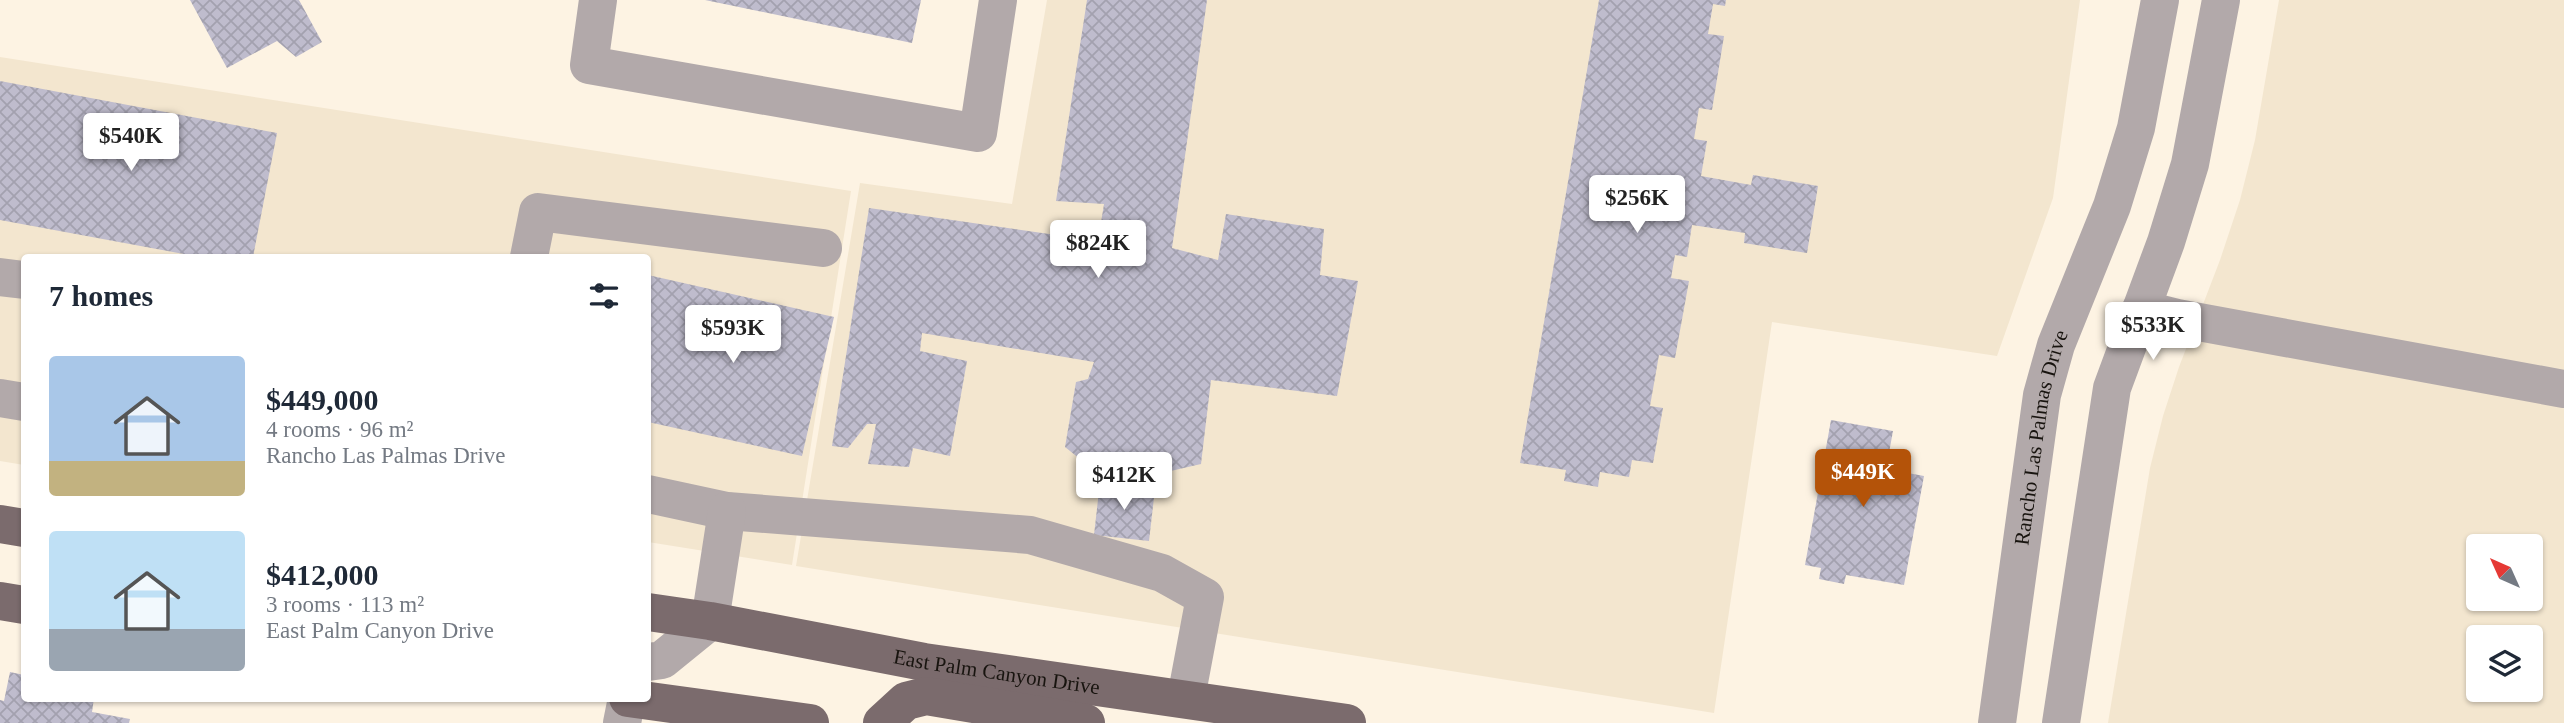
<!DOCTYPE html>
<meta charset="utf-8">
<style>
:root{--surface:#fff;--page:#f6f6f7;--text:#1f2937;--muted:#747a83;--accent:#b45309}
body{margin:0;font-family:"Times New Roman",serif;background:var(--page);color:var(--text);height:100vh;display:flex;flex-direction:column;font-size:26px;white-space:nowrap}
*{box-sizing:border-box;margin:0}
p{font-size:23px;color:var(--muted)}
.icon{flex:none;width:38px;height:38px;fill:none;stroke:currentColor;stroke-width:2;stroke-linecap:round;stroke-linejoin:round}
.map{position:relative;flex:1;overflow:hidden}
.details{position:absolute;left:21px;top:254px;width:630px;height:448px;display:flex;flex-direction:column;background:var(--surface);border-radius:7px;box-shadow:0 2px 5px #0004}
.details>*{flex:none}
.needle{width:46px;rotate:315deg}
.controls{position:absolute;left:2466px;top:534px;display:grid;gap:14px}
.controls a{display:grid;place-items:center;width:77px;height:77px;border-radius:7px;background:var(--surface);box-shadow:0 2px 5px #0004;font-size:35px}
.price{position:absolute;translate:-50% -60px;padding:0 16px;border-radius:7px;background:#fff;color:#222;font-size:23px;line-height:46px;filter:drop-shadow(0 2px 4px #0008)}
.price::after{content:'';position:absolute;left:50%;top:42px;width:21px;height:16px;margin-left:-10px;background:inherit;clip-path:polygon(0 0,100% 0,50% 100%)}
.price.selected{background:var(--accent);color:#fff}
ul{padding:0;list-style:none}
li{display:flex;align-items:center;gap:21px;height:175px;padding:0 28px}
li span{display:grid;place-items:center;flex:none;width:196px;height:140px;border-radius:7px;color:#555}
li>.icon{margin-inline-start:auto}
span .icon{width:84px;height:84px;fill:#fffc;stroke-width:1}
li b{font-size:30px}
h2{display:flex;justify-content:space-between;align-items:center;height:84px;padding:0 28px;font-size:30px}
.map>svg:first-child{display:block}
.built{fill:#f3e6cf;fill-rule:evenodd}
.building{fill:url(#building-cross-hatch)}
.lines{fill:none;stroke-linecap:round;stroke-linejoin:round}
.minor{stroke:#b2a9aa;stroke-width:38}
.major{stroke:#7b6b6d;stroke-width:38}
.labels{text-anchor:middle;stroke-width:6;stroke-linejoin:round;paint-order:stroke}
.street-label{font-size:21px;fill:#18140f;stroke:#fff}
</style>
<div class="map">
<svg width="2564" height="723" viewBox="0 0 2564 723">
<defs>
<pattern id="building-cross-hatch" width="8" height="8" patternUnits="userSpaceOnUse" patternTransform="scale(1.75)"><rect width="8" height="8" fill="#bfbccd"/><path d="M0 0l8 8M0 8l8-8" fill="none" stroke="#a3a1af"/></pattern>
</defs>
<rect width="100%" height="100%" fill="#fdf3e3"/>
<!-- built -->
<path class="built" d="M1047,0H2080L2053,198L1997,356L1772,322L1714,713L796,566L860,183L1012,204Z
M2279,0H2564V723H2108L2150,468L2163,416L2179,367L2220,260L2240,200L2255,140ZM2478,546H2530V598H2478ZM2478,637H2530V690H2478Z
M0,57L851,191L792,565L648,542V257H24V465L0,461Z"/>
<!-- building -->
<path class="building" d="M190,0H299L322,42L296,57L277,41L227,68Z
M705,0H921L912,43Z
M1087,0H1207L1172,248L1218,260L1226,214L1324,229L1320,275L1358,281L1337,396L1211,380L1201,464L1162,473L1090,467L1065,447L1076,382L1088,379L1094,362L922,333L920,351L967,361L950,456L913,448L909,467L868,464L876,424H867L848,448L832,446L869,208L1098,241L1104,204L1056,201Z
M1599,0H1726L1725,6L1713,4L1708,34L1724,36L1712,110L1699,108L1694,139L1707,141L1701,176L1751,185L1753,175L1818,186L1807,253L1744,243L1745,233L1692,225L1687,257L1675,255L1671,278L1689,281L1675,358L1659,355L1650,406L1663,408L1653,463L1632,460L1629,477L1600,472L1598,487L1564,481L1566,470L1520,463Z
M0,81L277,133L253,257H200L0,220Z
M648,275L834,317L802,456L648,422Z
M1831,420L1893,431L1886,469L1924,476L1904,585L1846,575L1844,584L1819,579L1821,568L1805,565Z
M1100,482L1155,489L1149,541L1094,535Z
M10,672L24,675V698H94L92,712L130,719L129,723H0V700L4,701Z"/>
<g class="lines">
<!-- minor -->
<g class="minor">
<path d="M598,0L589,65L978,133L998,0"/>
<path d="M529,257L538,212L823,248"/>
<path d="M0,277L24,280"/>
<path d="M2141,309L2177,318L2564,389"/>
<path d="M0,398L24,402"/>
<path d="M648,494L727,511L1030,535L1162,573L1205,597L1186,698"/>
<path d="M648,662L662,660L710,621L727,511"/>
<path d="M622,723L627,698"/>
<path id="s1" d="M1997,723L2042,395L2056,345L2112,206L2136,128L2160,0"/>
<path d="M2061,723L2112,388L2166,242L2190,164L2221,0"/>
</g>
<!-- major -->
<g class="major">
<path d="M0,524L24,528"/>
<path d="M0,601L24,605"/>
<path id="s2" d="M648,612L710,621L924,662L1347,723"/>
<path d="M628,698L810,723"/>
<path d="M882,723L906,701L926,696L1086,723"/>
</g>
</g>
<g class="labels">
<!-- street labels -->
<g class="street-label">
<text dy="7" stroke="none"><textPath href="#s1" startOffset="289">Rancho Las Palmas Drive</textPath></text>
<text dy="7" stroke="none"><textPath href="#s2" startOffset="354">East Palm Canyon Drive</textPath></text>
</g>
</g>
</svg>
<div class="controls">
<a><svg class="needle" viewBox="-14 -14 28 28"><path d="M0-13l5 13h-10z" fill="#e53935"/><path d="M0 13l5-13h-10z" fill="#747a83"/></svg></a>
<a><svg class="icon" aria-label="layers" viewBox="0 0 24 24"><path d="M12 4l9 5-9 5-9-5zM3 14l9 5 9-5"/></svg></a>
</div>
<b class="price" style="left:131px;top:173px">$540K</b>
<b class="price" style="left:1637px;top:235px">$256K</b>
<b class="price" style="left:1098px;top:280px">$824K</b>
<b class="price" style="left:2153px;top:362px">$533K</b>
<b class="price" style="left:733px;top:365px">$593K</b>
<b class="price selected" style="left:1863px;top:509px">$449K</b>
<b class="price" style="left:1124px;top:512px">$412K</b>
<section class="details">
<h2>7 homes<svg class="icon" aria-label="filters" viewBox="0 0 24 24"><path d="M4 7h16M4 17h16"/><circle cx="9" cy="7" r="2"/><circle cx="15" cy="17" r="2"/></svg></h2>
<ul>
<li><span style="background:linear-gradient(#a9c7e8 75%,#c2b280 0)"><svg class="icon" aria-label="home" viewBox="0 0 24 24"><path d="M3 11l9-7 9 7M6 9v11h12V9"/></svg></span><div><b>$449,000</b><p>4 rooms · 96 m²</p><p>Rancho Las Palmas Drive</p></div></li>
<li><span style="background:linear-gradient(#bfe0f5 70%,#9aa5b1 0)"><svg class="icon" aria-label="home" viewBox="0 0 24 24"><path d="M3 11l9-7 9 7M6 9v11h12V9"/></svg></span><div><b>$412,000</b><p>3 rooms · 113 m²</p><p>East Palm Canyon Drive</p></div></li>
</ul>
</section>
</div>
